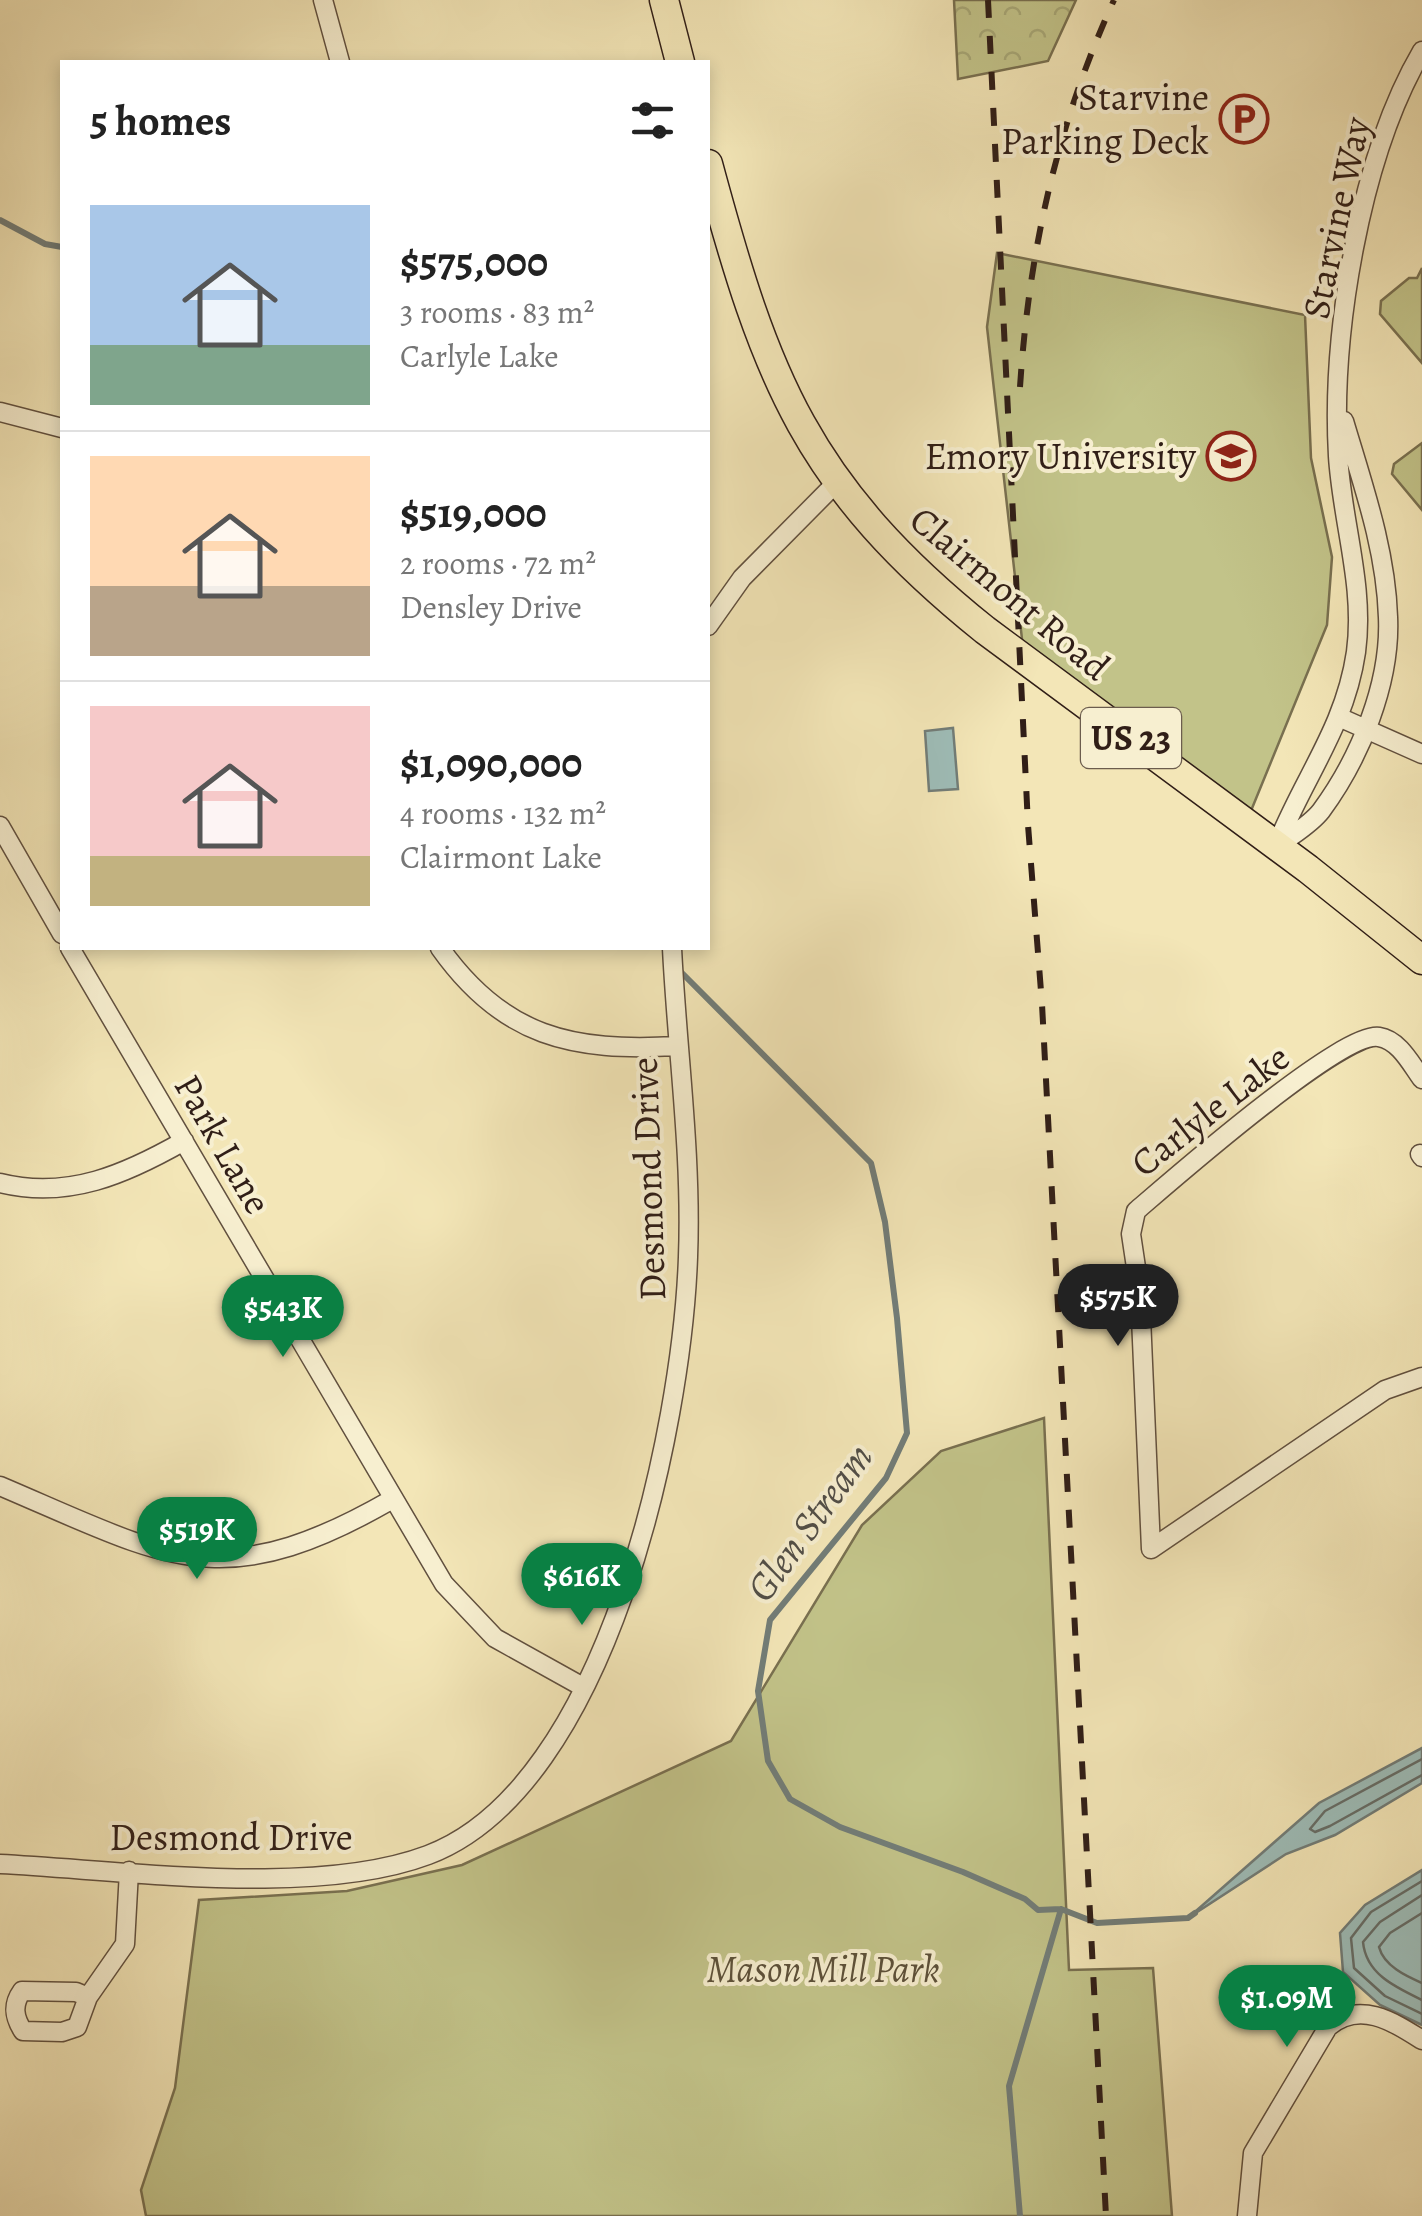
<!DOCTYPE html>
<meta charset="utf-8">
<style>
:root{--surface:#fff;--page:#f2f2f2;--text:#222;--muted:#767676;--line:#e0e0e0;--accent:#0b8043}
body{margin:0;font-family:Alegreya,serif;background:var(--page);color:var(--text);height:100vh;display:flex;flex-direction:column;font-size:38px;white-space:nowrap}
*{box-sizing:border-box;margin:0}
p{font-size:32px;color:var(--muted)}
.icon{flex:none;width:55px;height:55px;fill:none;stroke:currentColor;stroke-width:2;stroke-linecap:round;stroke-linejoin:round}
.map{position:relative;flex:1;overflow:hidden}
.drawer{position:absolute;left:60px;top:60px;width:650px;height:890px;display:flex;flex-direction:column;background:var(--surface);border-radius:0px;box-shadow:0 5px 15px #0003}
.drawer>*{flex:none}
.price{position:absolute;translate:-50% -85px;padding:0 22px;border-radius:35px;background:var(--accent);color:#fff;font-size:32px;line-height:65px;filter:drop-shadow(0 2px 5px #0008)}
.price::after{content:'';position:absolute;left:50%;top:60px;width:30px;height:22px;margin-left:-15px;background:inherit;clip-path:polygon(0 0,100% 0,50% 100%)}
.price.active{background:#222;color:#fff}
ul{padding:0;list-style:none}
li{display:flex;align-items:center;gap:30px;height:250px;padding:0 30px}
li+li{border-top:2px solid var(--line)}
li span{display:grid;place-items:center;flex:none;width:280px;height:200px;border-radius:0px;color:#555}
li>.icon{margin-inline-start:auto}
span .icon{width:120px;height:120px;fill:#fffc;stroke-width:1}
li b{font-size:42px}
h2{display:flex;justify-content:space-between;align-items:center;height:120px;padding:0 30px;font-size:42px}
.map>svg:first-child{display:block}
.forest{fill:url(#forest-crowns);stroke:#797050;stroke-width:2.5}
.park{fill:#c2c389;stroke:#797050;stroke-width:2.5}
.water{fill:#9ebdb8;stroke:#727d78;stroke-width:2.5}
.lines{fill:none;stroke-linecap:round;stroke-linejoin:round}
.shore{stroke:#676e68;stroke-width:2.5}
.stream{stroke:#727d78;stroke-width:6}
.street-casing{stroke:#61503f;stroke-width:21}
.primary-casing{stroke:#301e17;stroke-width:31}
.street{stroke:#f7efd0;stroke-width:18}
.primary{stroke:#f3e6b7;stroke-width:28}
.rail{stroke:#301e17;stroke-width:6;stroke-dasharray:18 18;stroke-linecap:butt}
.labels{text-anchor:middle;stroke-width:8;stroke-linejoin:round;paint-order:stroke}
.shield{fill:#f7efd0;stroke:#6c5d4e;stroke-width:2.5}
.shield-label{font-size:35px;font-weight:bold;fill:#301e17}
.poi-label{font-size:38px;fill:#301e17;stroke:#f7efd0;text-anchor:end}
.street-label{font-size:38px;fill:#301e17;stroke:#f7efd0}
.park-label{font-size:38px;font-style:italic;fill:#5c5039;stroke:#f7efd0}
.water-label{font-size:40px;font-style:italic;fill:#514e47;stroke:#f7efd0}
</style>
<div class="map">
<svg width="1422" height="2216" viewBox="0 0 1422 2216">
<defs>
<pattern id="forest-crowns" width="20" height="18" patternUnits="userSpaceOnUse" patternTransform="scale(2.5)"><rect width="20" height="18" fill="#c2c389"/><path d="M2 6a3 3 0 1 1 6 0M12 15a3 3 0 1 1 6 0" fill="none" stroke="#a7a776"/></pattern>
</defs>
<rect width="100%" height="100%" fill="#f3e6b7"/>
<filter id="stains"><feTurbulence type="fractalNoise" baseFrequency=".002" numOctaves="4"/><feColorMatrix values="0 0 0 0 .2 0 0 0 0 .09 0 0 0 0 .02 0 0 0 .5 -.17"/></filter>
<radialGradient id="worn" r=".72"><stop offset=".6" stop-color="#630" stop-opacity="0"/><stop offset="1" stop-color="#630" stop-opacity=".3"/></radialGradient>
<!-- forest -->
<path class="forest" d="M954,0H1076L1048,61L958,79Z"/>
<!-- park -->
<path class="park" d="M997,253L1305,315L1311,458L1332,557L1327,625L1246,823L1024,657L987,327Z
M1422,268V363L1380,314L1381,301L1409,278H1417Z
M1422,443V510L1392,474L1394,464Z
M1044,1418L1069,1970L1153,1968L1172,2216H146L141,2190L175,2088L199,1900L347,1891L462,1865L731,1741L862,1525L941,1451Z"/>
<!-- water -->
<path class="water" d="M953,728L958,789L929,791L925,731Z
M1422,1748V1783L1335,1835L1286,1854L1188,1918L1319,1803Z
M1422,1870V2025L1380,2005L1343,1972L1340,1933L1365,1905Z"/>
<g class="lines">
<!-- shore -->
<path class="shore" d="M1422,1759L1325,1811L1310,1829L1315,1832L1330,1826L1422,1775
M1422,1881L1371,1912L1351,1938L1354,1968L1385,1996L1422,2014
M1422,1895L1380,1922L1363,1942C1366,1974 1395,1987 1422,2000
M1422,1913L1390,1933L1379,1947C1384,1966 1406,1976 1422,1983"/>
<!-- stream -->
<path class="stream" d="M0,220L45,244L62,247
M677,968L871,1163L885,1222L897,1318L907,1433L886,1478L770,1620L758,1691L768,1761L790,1799L840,1827L963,1872L1025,1899L1038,1910L1061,1909
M1061,1909L1097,1923L1188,1918L1195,1913
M1020,2216L1009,2086L1061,1909"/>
<!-- street casing -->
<g class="street-casing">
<path id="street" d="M323,0L340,62
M0,412L62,428
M708,626L742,578L836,483
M1341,718L1422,754
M0,826L62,934
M1279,845C1292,835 1310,825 1321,811C1360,758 1391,683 1388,617C1386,550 1363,485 1344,421
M1276,847C1303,778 1345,728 1356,652C1365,586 1342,522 1338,456C1331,333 1360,157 1422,51
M70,948L444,1584L495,1638L583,1687
M440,948C503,1037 572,1052 677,1046
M1422,1079C1411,1064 1399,1040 1379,1037C1342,1031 1171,1181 1136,1211L1131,1234L1140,1294L1151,1549L1385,1390L1422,1377
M1420,1154L1422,1157
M0,1183C68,1200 126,1174 184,1141
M0,1486C167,1557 220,1598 391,1500
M0,1864C123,1870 314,1898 428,1855C608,1787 682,1428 688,1257C692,1154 677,1050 672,948
M88,1997L76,1992L22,1991C12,2005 14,2017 23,2031L62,2032L77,2027L88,1997L125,1944L129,1871
M1247,2216L1253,2153L1328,2027C1359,2000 1392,2021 1422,2040"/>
</g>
<!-- primary casing -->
<g class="primary-casing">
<path id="primary" d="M664,0L680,62
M708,164C766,379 806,486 985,630L1308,869L1422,960"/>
</g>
<!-- street -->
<use href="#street" class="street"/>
<!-- primary -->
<use href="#primary" class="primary"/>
<!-- rail -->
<path class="rail" d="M988,0L1028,825L1042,1004L1106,2216
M1020,387C1029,250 1057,125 1114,0"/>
</g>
<!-- icons -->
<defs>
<g id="parking-ring" transform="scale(2.5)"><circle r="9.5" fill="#f7efd0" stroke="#8f2418" stroke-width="1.5"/><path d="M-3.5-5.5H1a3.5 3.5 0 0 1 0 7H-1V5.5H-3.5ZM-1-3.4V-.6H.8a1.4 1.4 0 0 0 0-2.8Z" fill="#8f2418"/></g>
<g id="university-ring" transform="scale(2.5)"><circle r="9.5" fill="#f7efd0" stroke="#8f2418" stroke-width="1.5"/><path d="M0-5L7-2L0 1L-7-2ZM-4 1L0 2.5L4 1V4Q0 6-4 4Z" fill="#8f2418"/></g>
</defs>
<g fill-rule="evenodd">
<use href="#parking-ring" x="1244" y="119"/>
<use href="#university-ring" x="1231" y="456"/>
</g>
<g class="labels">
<!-- shield labels -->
<rect class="shield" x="1081" y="708" width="100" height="60" rx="8"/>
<g class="shield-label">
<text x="1131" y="750">US 23</text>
</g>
<!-- poi labels -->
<g class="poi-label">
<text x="1209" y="110">Starvine<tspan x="1209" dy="44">Parking Deck</tspan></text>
<text x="1196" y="469">Emory University</text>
</g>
<!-- street labels -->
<g class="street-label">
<text transform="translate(1336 218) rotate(-78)" y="13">Starvine Way</text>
<text transform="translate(1010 593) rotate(40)" y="13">Clairmont Road</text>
<text transform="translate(1210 1110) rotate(-38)" y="13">Carlyle Lake</text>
<text transform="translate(223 1144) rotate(60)" y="13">Park Lane</text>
<text transform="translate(648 1179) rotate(-92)" y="13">Desmond Drive</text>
<text x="231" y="1850">Desmond Drive</text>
</g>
<!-- park labels -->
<g class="park-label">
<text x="823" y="1982">Mason Mill Park</text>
</g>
<!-- water labels -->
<g class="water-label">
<text transform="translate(809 1522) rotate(-54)" y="14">Glen Stream</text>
</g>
</g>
<rect width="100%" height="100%" filter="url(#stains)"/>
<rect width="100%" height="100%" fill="url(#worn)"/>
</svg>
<b class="price active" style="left:1118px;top:1349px">$575K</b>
<b class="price" style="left:283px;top:1360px">$543K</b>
<b class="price" style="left:197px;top:1582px">$519K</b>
<b class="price" style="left:582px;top:1628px">$616K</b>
<b class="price" style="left:1287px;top:2050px">$1.09M</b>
<section class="drawer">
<h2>5 homes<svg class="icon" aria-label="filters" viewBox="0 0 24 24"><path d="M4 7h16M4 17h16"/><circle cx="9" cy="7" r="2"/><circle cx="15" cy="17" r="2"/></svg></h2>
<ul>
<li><span style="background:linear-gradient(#a9c7e8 70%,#7fa58c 0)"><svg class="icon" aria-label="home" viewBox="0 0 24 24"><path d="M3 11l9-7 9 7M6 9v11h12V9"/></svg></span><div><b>$575,000</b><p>3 rooms · 83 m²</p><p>Carlyle Lake</p></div></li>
<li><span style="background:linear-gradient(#ffd9b3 65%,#b9a48a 0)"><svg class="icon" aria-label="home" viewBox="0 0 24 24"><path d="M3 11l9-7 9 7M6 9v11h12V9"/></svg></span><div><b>$519,000</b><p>2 rooms · 72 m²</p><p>Densley Drive</p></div></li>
<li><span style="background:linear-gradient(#f6c9c9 75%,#c2b280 0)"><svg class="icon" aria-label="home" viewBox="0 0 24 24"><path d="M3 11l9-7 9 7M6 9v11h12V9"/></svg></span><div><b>$1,090,000</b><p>4 rooms · 132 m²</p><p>Clairmont Lake</p></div></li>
</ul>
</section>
</div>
